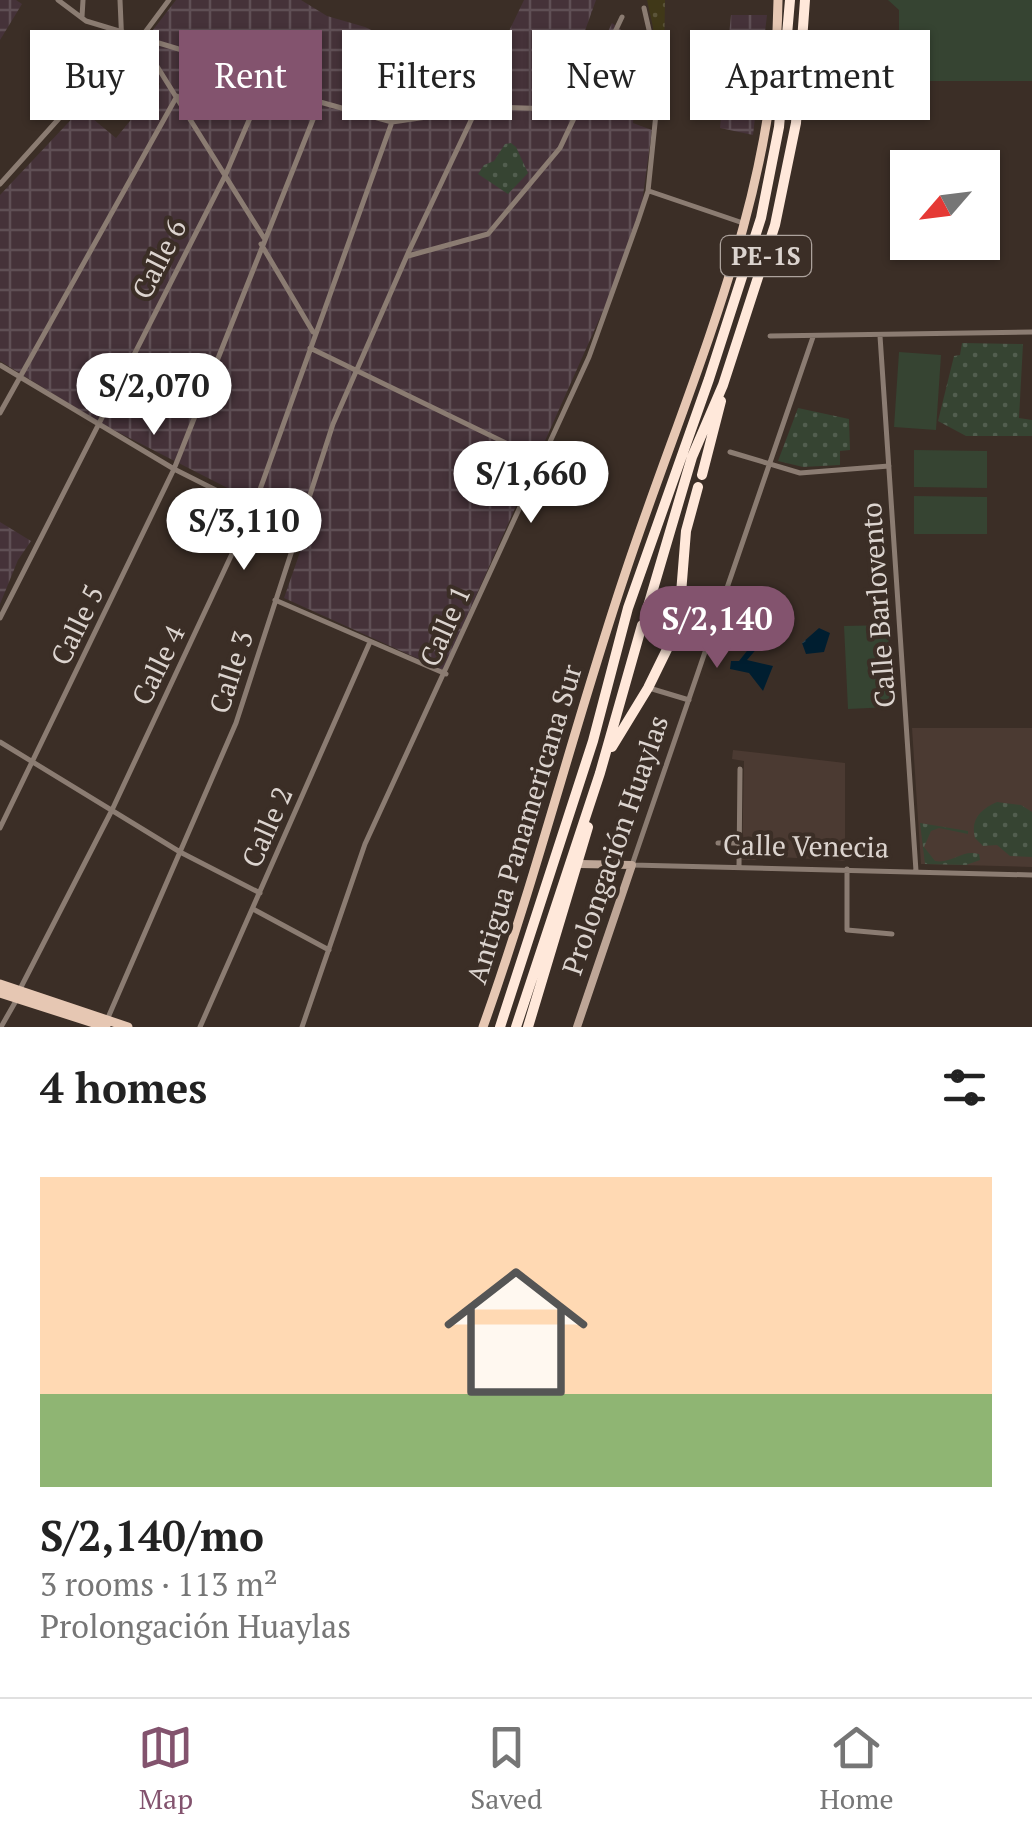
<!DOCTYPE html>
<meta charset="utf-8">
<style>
:root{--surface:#fff;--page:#f6f6f6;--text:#222;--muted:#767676;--line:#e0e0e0;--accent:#83536e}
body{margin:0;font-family:"PT Serif",serif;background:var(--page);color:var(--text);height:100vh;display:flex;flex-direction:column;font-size:38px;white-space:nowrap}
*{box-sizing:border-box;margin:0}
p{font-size:32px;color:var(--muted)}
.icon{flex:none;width:55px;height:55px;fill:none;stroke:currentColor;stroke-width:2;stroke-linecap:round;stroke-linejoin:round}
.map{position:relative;height:1027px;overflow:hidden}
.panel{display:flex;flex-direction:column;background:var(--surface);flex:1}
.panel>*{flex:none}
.guide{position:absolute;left:30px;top:30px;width:972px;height:90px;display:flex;gap:20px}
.needle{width:65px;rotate:242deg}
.tools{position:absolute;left:890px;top:150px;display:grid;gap:20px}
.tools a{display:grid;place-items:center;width:110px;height:110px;border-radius:0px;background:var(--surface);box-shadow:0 2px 8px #0004;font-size:50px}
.price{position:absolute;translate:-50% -85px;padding:0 22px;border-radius:35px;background:#fff;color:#222;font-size:32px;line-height:65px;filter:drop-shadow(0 2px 5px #0008)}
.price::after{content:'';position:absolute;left:50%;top:60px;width:30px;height:22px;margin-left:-15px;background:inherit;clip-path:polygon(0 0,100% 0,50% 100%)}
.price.active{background:var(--accent);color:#fff}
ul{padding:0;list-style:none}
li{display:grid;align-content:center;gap:20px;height:530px;padding:0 40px}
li+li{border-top:2px solid var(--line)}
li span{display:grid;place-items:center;height:310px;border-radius:0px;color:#555}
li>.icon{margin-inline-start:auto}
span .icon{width:180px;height:180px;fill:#fffc;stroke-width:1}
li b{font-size:42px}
h2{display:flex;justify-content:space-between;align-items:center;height:120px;padding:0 40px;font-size:42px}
.chip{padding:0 35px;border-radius:0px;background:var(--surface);box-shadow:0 2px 8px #0004;font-size:35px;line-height:90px}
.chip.active{background:var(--accent);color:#fff}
.dock{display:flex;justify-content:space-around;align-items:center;height:140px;border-top:2px solid var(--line);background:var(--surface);font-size:28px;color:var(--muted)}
.dock a{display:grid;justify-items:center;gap:5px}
.dock .active{color:var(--accent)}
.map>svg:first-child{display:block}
.industrial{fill:url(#industrial-grid)}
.education{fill:#4b3a32}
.green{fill:url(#green-dots)}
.sand{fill:url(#sand-dots)}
.pitch{fill:#364432}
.water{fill:url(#water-ripples)}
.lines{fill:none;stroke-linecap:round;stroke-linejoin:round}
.street{stroke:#8b7c72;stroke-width:5}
.secondary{stroke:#bea697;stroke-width:8}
.primary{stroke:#e6c7b3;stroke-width:9}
.highway{stroke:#ffe8da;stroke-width:10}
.labels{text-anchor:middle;stroke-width:8;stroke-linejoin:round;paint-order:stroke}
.shield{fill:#3b2e26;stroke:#aca29c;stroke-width:2.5}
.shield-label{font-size:25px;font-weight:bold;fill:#dcd4cf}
.street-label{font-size:28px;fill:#dcd4cf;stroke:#3b2e26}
</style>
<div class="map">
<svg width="1032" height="1027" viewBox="0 0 1032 1027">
<defs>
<pattern id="industrial-grid" width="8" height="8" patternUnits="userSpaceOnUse" patternTransform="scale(2.5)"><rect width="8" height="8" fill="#453239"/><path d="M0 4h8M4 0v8" fill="none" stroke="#5f4f55"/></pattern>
<pattern id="green-dots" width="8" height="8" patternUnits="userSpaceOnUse" patternTransform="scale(2.5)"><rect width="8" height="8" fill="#364432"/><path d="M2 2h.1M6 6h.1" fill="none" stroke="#525e4f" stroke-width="1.8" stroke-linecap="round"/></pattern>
<pattern id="sand-dots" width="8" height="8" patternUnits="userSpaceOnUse" patternTransform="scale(2.5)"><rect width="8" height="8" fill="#403818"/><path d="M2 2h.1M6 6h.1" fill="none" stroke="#5b5439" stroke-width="1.8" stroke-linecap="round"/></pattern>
<pattern id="water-ripples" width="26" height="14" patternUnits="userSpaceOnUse" patternTransform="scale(2.5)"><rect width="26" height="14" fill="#001e30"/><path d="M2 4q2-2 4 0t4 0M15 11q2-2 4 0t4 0" fill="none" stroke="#253e4d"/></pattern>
</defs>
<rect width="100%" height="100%" fill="#3b2e26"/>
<!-- industrial -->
<path class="industrial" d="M0,0H16L22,4L0,40Z
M176,0H301L327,16L365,27L441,63L482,87L524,0H596L577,53L596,57L612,23L638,43L633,123L652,130L642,203L610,295L443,670L284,598L308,529L102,424L0,361V195L81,109L116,138L160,84L139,48Z
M731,15H767L753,135L720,128Z
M0,522L31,541L18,560L0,604Z"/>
<!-- education -->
<path class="education" d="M912,728H1032V867L921,864Z
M733,750L845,763V861L763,856L755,860H742L744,761L732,759Z"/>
<!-- green -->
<path class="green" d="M511,143L516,147L528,173L508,194L478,174L484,165L494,161L505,144Z
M962,343L1023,344L1019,418L1032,420V436H966L938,421L954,356L960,355Z
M798,408L849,419L850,450L840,451V465L803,467L778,461Z
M997,802L1021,805L1032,812V857L1010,856L997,845L983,846L975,838C970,819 981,809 997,802Z
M920,823L968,831V834L939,828L931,831L924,847L935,861C952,864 962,849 979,854L980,860L966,865L925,864Z"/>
<!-- sand -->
<path class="sand" d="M647,0H665L663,115L658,114L653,27Z"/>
<!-- pitch -->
<path class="pitch" d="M888,0H1032V81H899V10Z
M899,352L941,355L936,430L894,427Z
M914,450L987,451V488L914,487Z
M914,496L987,497V534H914Z
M888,625L891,707L848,709L844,626Z"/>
<!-- water -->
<path class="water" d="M756,600L765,602L769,629H773L774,637L765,639L747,660L773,666L763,691L749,673L730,669L731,661H739L758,637L742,632L747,613H753Z
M819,628L830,633L824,652L806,654L802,643Z"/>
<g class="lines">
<!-- street -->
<path class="street" d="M58,0L86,21L268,76L320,102L392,122L496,107L556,109L583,98
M169,0L140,39L264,238
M82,17L83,0
M0,184L117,54L122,46L120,0
M649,191L743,223
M261,244L313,332
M408,256L488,234L560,148L622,17
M770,336L1032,332
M880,336L916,871
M813,337L632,865L1032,875
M310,348L541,460
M0,365L174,469L297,531
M0,413L177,96
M730,452L800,473L889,466
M275,600L446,674
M0,618L225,176L268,76
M649,688L689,700
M0,742L180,852L260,893
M0,828L174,469L320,102
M718,843H740
M739,867L740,769
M847,869V930L892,934
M253,909L329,950
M19,991L112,810L253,509L392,122
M107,1020L236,723L333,424L409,251L475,112
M1,1027L17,999
M200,1027L370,642
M302,1027L365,844L589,357L638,221L648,191L657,104L655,56L644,8"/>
<!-- secondary -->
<path class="secondary" d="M577,1027L632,865L580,864"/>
<!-- primary -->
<path class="primary" d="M0,984L128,1027
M0,993L106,1027
M483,1027C536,879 574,726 624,577C686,389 776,202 778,0"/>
<!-- highway -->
<path class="highway" d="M702,475L721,401
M646,613L692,457L723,385L775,225L796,123L805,0
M612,747L648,688L674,635L680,606L686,531L698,487
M500,1027L593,741L628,608L709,379L761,218L779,127L790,0
M516,1027L600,773L642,625
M528,1027L588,827"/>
</g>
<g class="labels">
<!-- shield labels -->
<rect class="shield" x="721" y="236" width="90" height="40" rx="8"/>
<g class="shield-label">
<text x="766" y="265">PE-1S</text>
</g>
<!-- street labels -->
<g class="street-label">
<text transform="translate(159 259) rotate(-63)" y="10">Calle 6</text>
<text transform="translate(878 605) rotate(-94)" y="10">Calle Barlovento</text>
<text transform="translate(77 625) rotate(-64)" y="10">Calle 5</text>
<text transform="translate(445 626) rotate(-66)" y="10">Calle 1</text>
<text transform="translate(158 665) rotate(-64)" y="10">Calle 4</text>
<text transform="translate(231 672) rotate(-72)" y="10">Calle 3</text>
<text transform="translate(524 824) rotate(-73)" y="10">Antigua Panamericana Sur</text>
<text transform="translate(267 827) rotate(-66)" y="10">Calle 2</text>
<text transform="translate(615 845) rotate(-71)" y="10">Prolongación Huaylas</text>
<text transform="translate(806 846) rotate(1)" y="10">Calle Venecia</text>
</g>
</g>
</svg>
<div class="tools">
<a><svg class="needle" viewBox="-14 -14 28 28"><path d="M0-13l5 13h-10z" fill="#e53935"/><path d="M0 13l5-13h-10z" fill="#767676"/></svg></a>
</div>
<b class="price" style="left:154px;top:438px">S/2,070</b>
<b class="price" style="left:531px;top:526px">S/1,660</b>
<b class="price" style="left:244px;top:573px">S/3,110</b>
<b class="price active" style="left:717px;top:671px">S/2,140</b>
<div class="guide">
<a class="chip">Buy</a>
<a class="chip active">Rent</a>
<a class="chip">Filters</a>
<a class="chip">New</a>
<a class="chip">Apartment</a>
</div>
</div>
<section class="panel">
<h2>4 homes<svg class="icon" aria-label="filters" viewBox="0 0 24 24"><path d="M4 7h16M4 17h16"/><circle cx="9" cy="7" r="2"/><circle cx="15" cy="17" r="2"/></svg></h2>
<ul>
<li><span style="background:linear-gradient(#ffd9b3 70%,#8fb573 0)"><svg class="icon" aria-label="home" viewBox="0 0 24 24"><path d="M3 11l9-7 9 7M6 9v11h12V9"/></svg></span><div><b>S/2,140/mo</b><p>3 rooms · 113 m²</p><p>Prolongación Huaylas</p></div></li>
</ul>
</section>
<nav class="dock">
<a class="active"><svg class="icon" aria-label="map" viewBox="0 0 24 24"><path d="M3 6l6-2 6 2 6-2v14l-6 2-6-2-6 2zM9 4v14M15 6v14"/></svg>Map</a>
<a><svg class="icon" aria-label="saved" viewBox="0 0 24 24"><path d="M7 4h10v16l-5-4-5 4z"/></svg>Saved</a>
<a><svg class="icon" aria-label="home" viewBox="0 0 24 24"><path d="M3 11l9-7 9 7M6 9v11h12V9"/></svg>Home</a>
</nav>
